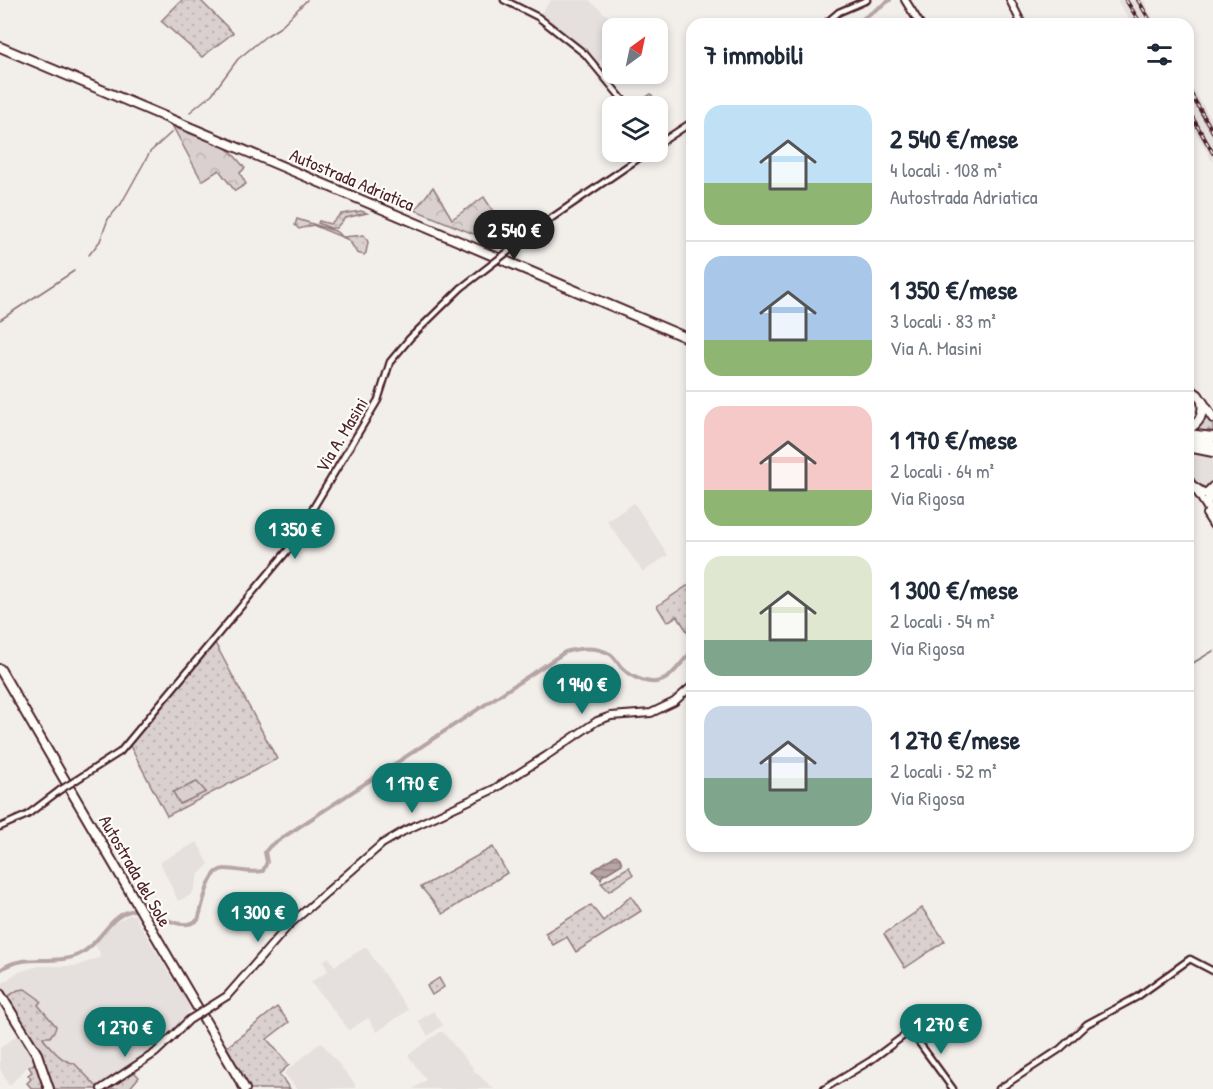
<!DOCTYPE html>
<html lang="it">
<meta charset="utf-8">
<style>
:root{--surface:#fff;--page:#f6f6f7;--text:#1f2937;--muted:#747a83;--line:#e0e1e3;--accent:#0f766e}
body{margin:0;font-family:"Patrick Hand",sans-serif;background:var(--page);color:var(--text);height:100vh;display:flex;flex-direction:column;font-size:22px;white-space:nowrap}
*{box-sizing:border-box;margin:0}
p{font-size:20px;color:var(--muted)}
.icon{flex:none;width:33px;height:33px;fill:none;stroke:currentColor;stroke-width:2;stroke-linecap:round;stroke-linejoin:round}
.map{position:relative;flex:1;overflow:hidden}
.panel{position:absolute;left:686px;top:18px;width:508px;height:834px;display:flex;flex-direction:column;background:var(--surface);border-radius:18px;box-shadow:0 3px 9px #0003}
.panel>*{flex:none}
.needle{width:39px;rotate:33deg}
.controls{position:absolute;left:602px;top:18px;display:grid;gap:12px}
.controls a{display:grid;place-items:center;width:66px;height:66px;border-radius:12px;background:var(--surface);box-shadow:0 3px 9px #0003;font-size:30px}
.price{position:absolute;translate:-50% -51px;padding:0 14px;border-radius:21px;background:var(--accent);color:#fff;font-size:20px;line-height:39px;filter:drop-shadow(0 2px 3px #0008)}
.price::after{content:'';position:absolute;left:50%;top:36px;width:18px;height:14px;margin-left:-9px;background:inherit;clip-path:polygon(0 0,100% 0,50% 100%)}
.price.on{background:#222;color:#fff}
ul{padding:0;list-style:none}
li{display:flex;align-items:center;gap:18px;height:150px;padding:0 18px}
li+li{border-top:2px solid var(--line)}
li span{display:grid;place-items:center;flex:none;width:168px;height:120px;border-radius:18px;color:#555}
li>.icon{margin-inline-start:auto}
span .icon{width:72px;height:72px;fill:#fffc;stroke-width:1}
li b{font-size:26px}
h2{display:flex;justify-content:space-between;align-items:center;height:72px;padding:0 18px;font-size:26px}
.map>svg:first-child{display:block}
.built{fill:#e5dfdd}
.grass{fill:url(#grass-dots);stroke:#92787d;stroke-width:1.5}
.forest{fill:url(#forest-crowns);stroke:#92787d;stroke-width:1.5}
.pitch{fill:#d9d0cf;stroke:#92787d;stroke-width:1.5}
.water{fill:url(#water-rules);stroke:#8b6f75;stroke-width:1.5}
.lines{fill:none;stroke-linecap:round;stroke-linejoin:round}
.stream{stroke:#8b6f75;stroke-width:1.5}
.river{stroke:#b7a5a6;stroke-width:4}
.minor-casing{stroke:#4a1f2b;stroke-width:9}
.major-casing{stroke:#4a1f2b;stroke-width:10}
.highway-casing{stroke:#4a1f2b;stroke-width:12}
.minor{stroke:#fdfcf7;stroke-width:4.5}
.major{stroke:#fdfcf7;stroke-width:6}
.highway{stroke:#fdfcf7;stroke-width:8}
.rail-casing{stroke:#4a1f2b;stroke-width:4}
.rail{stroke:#fdfcf7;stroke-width:1.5;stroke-dasharray:4.5;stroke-linecap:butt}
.minor-bridge-casing{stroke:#4a1f2b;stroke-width:9;stroke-linecap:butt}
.major-bridge-casing{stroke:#4a1f2b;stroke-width:10;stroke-linecap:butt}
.minor-bridge{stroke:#fdfcf7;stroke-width:4.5}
.major-bridge{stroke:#fdfcf7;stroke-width:6}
.labels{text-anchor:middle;stroke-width:4.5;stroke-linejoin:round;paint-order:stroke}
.street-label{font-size:18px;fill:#4a1f2b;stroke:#fdfcf7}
</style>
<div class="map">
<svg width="1213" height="1089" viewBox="0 0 1213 1089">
<defs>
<pattern id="grass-dots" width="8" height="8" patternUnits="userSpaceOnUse" patternTransform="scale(1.5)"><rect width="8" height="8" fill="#d9d0cf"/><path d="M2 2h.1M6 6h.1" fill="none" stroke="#bcb2b2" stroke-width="1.8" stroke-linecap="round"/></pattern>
<pattern id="forest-crowns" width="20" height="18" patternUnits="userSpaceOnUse" patternTransform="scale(1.5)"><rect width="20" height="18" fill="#d9d0cf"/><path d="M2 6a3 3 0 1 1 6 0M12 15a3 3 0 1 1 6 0" fill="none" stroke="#bcb2b2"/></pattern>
<pattern id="water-rules" width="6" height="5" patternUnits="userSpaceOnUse" patternTransform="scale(1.5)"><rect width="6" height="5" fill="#b7a5a6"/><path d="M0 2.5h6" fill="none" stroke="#978687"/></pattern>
</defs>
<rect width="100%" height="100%" fill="#f2efeb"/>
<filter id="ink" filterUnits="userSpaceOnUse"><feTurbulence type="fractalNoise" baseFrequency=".0167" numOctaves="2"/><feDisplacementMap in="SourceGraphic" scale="12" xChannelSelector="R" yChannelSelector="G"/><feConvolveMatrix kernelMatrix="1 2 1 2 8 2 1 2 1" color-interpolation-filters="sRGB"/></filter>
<g filter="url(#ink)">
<!-- built -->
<path class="built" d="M551,0H589L616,23L615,28H612V50L594,67L584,54L538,17Z
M1117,0H1144L1155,24H1132Z
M1188,80L1213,122V162L1188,120Z
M1188,449L1213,455V482L1211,487L1205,491L1196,485L1188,473Z
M634,503L668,555L643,572L607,521Z
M197,842L209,864L199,874L193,892L189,896L178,901L160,862Z
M129,915H136L137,920L191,1009L162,1044L150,1041L151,1049L148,1055L99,1089L60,1057L45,1041L43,1037L46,1036L18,990L7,997L0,985L18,972L39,966H77L100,957L99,951L94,944L111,925Z
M366,947L408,1010L377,1032L368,1018L349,1030L311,982L328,971L323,961L329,957L334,966Z
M433,1011L443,1025L428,1036L418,1021Z
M440,1032H443L474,1069L473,1070L494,1089H413L426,1080L408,1055Z
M20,1033L33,1061L9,1086L0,1069V1048Z
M321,1042L355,1084V1088L297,1089L284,1073Z"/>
<!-- grass -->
<path class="grass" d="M182,0H200L233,33L202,57L161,21Z
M361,211L367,213L345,218L336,228H330L318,223L319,221L330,224L341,214Z
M297,219L335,231L343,237L364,235L368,242L366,253L364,255L357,253L349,240L313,225L299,229L295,225Z
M1204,409L1213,420V433L1188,430Z
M687,586H691V637L677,616L667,622L657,606Z
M214,641L277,759L167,816L128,742Z
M493,847L507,873L443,914L421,887Z
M629,867L633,875L609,891L601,883Z
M631,896L641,911L576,952L567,937L553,945L545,933L591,905L603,921Z
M922,908L945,941L905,968L884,934Z
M439,978L444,987L432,995L427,986Z
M25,989L39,999L41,1001L38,1005L56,1026L55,1030L50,1037H43L45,1041C52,1049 63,1063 74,1063L99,1089H54L42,1055L7,997L18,990Z
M277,1007L289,1022L267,1039L289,1065L279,1074L290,1089H250L227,1047Z
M36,1062L43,1089H32L27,1083L31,1079L28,1075L32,1072L29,1067Z
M131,1069L139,1077L129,1089H99Z"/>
<!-- forest -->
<path class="forest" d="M173,127L224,147L232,153L245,168L240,173L246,184L235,191L219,170L202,181Z
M433,187L452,219L484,197L512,240L503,246L415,210Z
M197,782L206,792L180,804L173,792Z"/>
<!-- pitch -->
<path class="pitch" d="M651,94L667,117L657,124V106H639L637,103Z"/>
<!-- water -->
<path class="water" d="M616,855L620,858L622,864L602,876L601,879L593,871L595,869Z"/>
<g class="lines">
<!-- stream -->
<path class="stream" d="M190,112L212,94L238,59L266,36L279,28L307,0
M89,255L100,241L108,219L121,204L150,152L172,132
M0,320L74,271
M1188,666L1213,651"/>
<!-- river -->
<path class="river" d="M851,24L858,22L890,0
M0,970C24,952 54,967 80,954C101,944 110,911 137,910C158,909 177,934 198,920C203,906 208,868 225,869C241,869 246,874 263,871L267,862L265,852L270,846L565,652C579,648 596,646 610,654C615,657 618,664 622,668C632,678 652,687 665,679C676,673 682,660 692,652"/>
<!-- minor casing -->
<g class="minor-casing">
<path id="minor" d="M504,0L538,17L585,54L628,106
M825,24L839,12L867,0
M657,145L692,122
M553,217L648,152
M73,782L120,752L288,550L378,400L390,362L410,338L461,288
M0,827L27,815L60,790
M824,1089L870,1061L909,1032L912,1033L953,1089
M999,1089L1060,1049L1087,1024L1137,997L1190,959L1213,971"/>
</g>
<!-- major casing -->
<g class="major-casing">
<path id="major" d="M905,0L920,24
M1010,0L1022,24
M1188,478L1213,517
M1206,514L1213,525
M227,996L289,925L382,844L404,831L494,789L546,756L597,721L611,716L651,713L674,702L692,686
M101,1089L155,1053L172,1037"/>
</g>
<!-- highway casing -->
<g class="highway-casing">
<path id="highway" d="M0,47L692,340
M1188,388L1198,395L1213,418
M1188,429C1199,424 1204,414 1202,402
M1188,434L1213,437
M1188,442L1213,445
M1188,447L1213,452
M1194,487L1203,493H1207L1212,488
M1210,513L1207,503L1213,487
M0,669L245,1089
M0,994L37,1054L49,1089"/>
</g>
<!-- minor -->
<use href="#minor" class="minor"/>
<!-- major -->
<use href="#major" class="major"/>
<!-- highway -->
<use href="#highway" class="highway"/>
<!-- rail casing -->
<g class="rail-casing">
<path id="rail" d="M1126,0L1141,24
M1138,0L1152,24
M1188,89L1213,132
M1188,110L1213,153"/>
</g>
<!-- rail -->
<use href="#rail" class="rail"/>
<!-- minor-bridge casing -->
<g class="minor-bridge-casing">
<path id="minor-bridge" d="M461,288L553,217
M60,790L73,782"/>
</g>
<!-- major-bridge casing -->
<g class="major-bridge-casing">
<path id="major-bridge" d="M172,1037L189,1020L227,996"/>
</g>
<!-- minor-bridge -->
<use href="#minor-bridge" class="minor-bridge"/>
<!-- major-bridge -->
<use href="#major-bridge" class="major-bridge"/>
</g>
</g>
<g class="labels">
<!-- street labels -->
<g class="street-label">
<text transform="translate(352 180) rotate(23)" y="6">Autostrada Adriatica</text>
<text transform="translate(342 435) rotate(-59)" y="6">Via A. Masini</text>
<text transform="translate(135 871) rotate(60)" y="6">Autostrada del Sole</text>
</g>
</g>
</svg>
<div class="controls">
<a><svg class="needle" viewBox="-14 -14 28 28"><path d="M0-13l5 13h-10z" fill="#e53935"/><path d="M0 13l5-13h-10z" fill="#747a83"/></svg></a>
<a><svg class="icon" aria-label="layers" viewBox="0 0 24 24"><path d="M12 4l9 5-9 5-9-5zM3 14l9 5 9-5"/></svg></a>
</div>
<b class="price on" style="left:514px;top:261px">2 540 €</b>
<b class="price" style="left:295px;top:560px">1 350 €</b>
<b class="price" style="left:582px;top:715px">1 940 €</b>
<b class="price" style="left:412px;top:814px">1 170 €</b>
<b class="price" style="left:258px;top:943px">1 300 €</b>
<b class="price" style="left:941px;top:1055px">1 270 €</b>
<b class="price" style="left:125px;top:1058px">1 270 €</b>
<section class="panel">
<h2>7 immobili<svg class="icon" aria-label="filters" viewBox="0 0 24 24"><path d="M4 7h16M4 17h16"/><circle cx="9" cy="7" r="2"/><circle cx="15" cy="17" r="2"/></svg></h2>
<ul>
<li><span style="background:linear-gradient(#bfe0f5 65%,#8fb573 0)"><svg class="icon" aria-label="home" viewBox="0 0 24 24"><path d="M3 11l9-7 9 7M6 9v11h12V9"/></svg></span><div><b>2 540 €/mese</b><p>4 locali · 108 m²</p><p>Autostrada Adriatica</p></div></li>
<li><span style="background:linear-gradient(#a9c7e8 70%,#8fb573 0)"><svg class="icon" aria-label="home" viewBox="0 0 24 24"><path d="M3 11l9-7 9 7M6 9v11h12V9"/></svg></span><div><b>1 350 €/mese</b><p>3 locali · 83 m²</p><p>Via A. Masini</p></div></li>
<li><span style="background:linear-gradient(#f6c9c9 70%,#8fb573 0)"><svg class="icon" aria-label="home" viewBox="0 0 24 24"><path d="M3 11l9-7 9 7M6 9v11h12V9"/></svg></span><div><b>1 170 €/mese</b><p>2 locali · 64 m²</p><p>Via Rigosa</p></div></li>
<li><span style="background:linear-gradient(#dfe7d0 70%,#7fa58c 0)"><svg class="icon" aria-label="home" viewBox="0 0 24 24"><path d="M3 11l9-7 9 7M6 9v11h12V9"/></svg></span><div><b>1 300 €/mese</b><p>2 locali · 54 m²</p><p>Via Rigosa</p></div></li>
<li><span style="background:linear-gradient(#c9d6e8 60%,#7fa58c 0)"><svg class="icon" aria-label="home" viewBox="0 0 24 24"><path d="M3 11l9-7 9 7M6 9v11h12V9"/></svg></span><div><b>1 270 €/mese</b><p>2 locali · 52 m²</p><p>Via Rigosa</p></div></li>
</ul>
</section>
</div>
